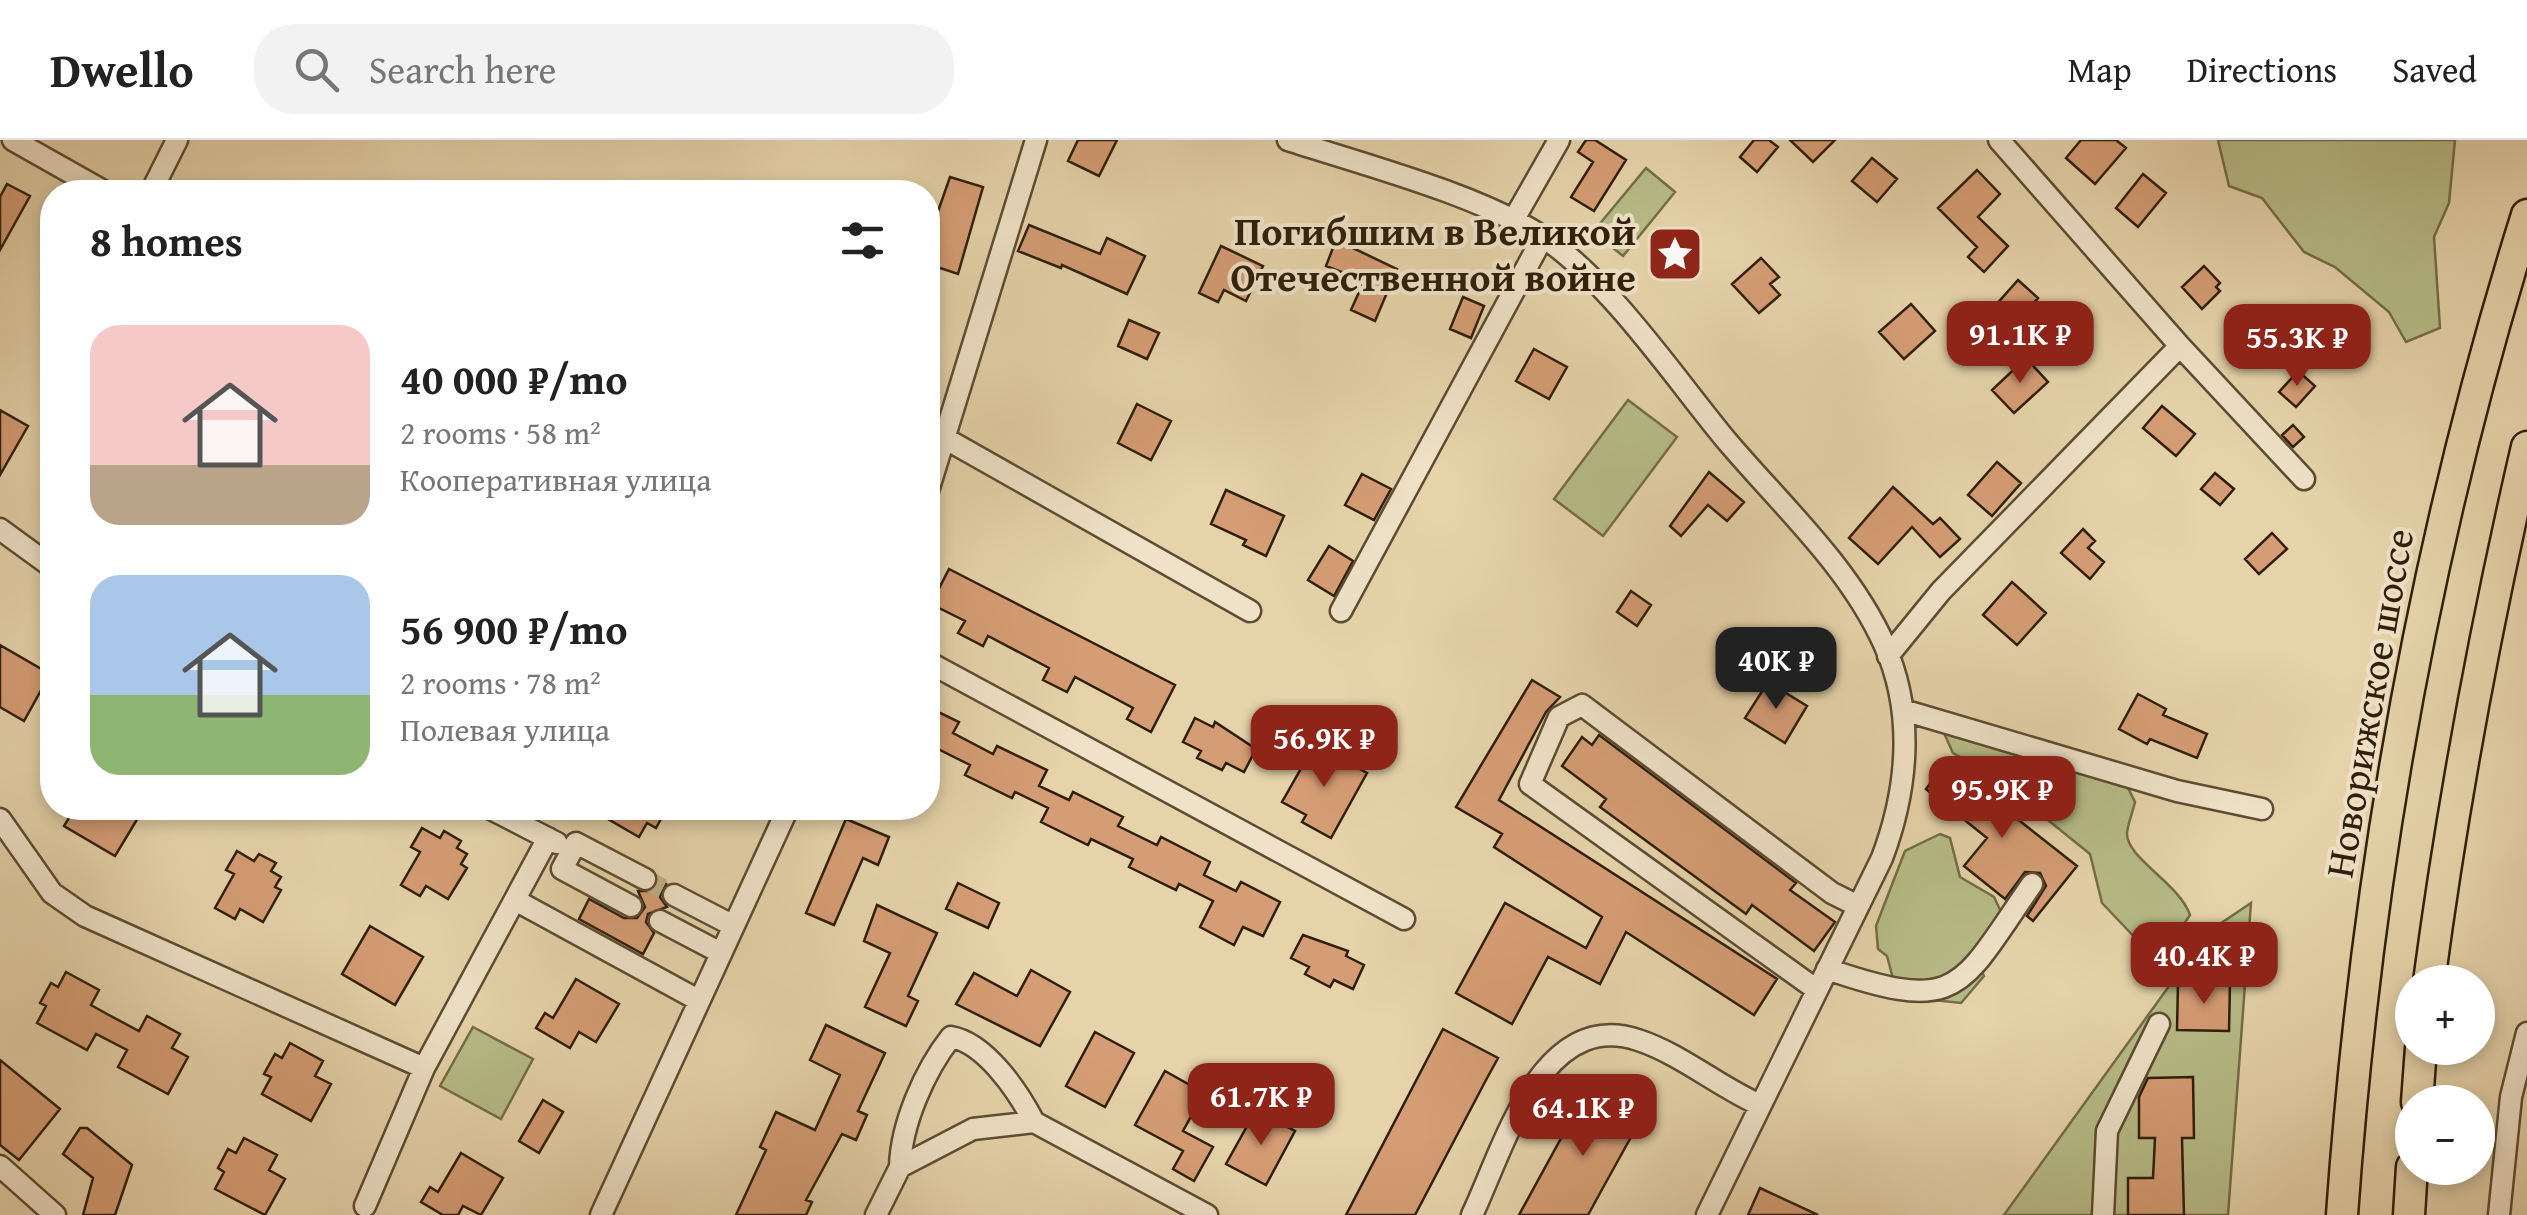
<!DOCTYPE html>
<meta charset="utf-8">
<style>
:root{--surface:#fff;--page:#f2f2f2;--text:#222;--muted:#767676;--line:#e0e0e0;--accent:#8f2418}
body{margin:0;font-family:"Gentium Book Plus",serif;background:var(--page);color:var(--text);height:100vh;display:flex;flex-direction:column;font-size:38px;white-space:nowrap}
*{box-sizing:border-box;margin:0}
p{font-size:32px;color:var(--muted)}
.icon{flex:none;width:55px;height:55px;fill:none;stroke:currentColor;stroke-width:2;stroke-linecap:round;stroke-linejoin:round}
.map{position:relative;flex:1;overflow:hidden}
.details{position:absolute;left:40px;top:40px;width:900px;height:640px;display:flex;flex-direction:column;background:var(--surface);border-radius:40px;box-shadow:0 5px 15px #0003}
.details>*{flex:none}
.fabs{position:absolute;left:2395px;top:825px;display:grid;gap:20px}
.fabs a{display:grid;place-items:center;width:100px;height:100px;border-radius:50%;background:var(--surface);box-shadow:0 5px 15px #0003;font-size:50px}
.price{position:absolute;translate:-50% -85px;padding:0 22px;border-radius:20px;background:var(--accent);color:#fff;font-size:32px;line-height:65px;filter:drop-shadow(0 2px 5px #0008)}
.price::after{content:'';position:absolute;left:50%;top:60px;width:30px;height:22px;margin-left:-15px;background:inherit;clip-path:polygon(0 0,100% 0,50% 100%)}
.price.current{background:#222;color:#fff}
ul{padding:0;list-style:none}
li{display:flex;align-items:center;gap:30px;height:250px;padding:0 50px}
li span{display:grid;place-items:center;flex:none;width:280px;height:200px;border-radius:30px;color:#555}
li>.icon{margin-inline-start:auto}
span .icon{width:120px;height:120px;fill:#fffc;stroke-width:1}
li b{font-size:42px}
h2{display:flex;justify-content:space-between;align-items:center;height:120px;padding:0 50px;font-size:42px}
header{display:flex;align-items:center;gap:60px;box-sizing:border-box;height:140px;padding:0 50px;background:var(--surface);border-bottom:2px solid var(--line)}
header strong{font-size:48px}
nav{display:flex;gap:55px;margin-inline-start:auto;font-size:35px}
.search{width:700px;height:90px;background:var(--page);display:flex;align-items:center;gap:25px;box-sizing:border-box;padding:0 35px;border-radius:40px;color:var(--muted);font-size:38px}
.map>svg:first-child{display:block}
.green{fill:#b7bc87;stroke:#736e48;stroke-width:2.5}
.building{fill:#d59d75;stroke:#2f1f0a;stroke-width:2.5}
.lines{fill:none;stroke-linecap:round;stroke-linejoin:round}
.minor-tunnel{stroke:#c1af8a;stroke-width:20;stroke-dasharray:20 10;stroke-linecap:butt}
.minor-casing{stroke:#5d4c32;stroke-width:25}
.highway-casing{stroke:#2f1f0a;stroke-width:35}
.minor{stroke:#efe2c8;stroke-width:20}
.highway{stroke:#e6d3aa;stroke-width:30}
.labels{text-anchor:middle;stroke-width:8;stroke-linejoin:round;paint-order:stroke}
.poi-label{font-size:40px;font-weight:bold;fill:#2f1f0a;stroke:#efe2c8;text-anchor:end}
.street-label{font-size:40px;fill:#2f1f0a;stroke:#efe2c8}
</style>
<header>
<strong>Dwello</strong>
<div class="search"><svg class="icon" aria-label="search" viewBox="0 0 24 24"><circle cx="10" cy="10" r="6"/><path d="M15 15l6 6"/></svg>Search here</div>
<nav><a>Map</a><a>Directions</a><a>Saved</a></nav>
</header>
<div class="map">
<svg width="2527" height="1075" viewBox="0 0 2527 1075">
<rect width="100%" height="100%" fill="#e6d3aa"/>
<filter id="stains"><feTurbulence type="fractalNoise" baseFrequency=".002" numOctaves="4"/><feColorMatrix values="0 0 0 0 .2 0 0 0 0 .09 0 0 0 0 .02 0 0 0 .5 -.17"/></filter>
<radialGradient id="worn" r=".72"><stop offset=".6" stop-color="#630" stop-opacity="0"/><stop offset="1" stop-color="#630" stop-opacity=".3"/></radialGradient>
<!-- green -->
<path class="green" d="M2218,0H2455L2449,63L2434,97L2440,188L2406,202L2389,172L2335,127L2304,112L2262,58L2229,46Z
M1646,28L1675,52L1623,116L1593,92Z
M1628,260L1677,297L1603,396L1554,359Z
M1951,586L2125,642L2135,662C2133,671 2128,683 2127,693C2126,718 2180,744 2190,775L2165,812L2141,804L2102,763L2090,714L1991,634L1953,613L1944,593Z
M1940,694L1950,698L1960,737L1994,757L2002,774L1979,826L1984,836L1961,863L1924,859L1895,846L1887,816L1878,809L1876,786L1905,711Z
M2251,763L2228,1075H2004L2208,792Z
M473,887L533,919L501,979L440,946Z"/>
<!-- building -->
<path class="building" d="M1078,0H1117L1099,36L1068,21Z
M1586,0H1595L1626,20L1594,71L1571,57L1593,22L1578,12Z
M1754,0H1769L1778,7L1757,32L1740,17Z
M1790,0H1835L1813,22Z
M2081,0H2116L2126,8L2095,44L2066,18Z
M1872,18L1897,39L1877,62L1852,41Z
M1977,30L2000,54L1978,77L2008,106L1984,132L1968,117L1977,107L1938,68Z
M2143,34L2166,53L2138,87L2116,68Z
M950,37L983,47L958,134L928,124V100Z
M7,44L30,56L0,110V57Z
M1029,85L1100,114L1107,98L1145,116L1127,154L1062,125L1061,128L1018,111Z
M1336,100L1397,129L1375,181L1351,170L1364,141L1326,126Z
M1221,106L1263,126L1246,161L1224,150L1218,162L1199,153Z
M1761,118L1779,137L1770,144L1780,155L1759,173L1732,144Z
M2204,126L2220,143L2216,147L2220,151L2202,169L2182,147Z
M2018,140L2038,158L2016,184L1995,166Z
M1463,157L1484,166L1471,198L1450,189Z
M1911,164L1935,191L1904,219L1879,192Z
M2251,171L2278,197L2258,218L2231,192Z
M1129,180L1159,193L1147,219L1118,206Z
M1534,209L1567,227L1549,259L1516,241Z
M2026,218L2048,242L2014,273L1992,250Z
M2298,231L2315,246L2296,267L2279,252Z
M1137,264L1171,281L1151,320L1118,303Z
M2162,266L2195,294L2176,316L2143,288Z
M0,270L28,286L0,335Z
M2293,285L2304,297L2293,307L2282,295Z
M1997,322L2021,343L1992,376L1968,355Z
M1709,332L1744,362L1727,381L1708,365L1681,396L1670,386Z
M2215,333L2234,349L2220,365L2201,349Z
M1362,334L1391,349L1374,380L1345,365Z
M1893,347L1933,384L1940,378L1960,399L1940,417L1912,387L1878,424L1849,398Z
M1226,350L1284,376L1266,416L1243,405L1246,400L1211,384Z
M2083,389L2095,401L2088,408L2104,422L2090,439L2061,413Z
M2272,393L2287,409L2259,434L2245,419Z
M1329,406L1353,421L1334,456L1308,440Z
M949,429L1175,545L1151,592L1127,579L1133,568L1075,537L1067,552L1043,540L1049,528L988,496L983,506L958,493L965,481L931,464Z
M2012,442L2046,473L2017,505L1983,475Z
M1631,451L1651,465L1637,486L1617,472Z
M0,505L50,534L24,581L0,567Z
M1532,540L1560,557L1546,572L1499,660L1777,839L1754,875L1626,792L1600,844L1548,817L1512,884L1456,853L1505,763L1586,808L1602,777L1494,707L1502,694L1456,667Z
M1768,542L1807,566L1785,603L1745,578Z
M2138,554L2166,569L2163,575L2207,594L2197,618L2150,599L2147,604L2119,589Z
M928,567L959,582L953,593L993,614L997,606L1047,630L1039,646L1069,660L1073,652L1123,677L1118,686L1157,705L1161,697L1210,722L1204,735L1236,751L1241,742L1280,762L1263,796L1243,787L1234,805L1200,787L1213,761L1179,744L1176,750L1129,727L1133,719L1091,699L1088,705L1041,682L1048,668L1015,652L1012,658L965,635L970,625L928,604Z
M1195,578L1213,587L1215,582L1256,609L1244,632L1226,623L1222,630L1197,618L1201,611L1183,602Z
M1599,595L1796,743L1790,750L1835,782L1814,811L1752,765L1746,774L1600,667L1606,659L1562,626L1582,597L1592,605Z
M1315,604L1367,633L1331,698L1302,682L1306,675L1282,662Z
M1946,623L2077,726L2033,781L2027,776L2046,746L2040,733L2025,732L2005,759L1964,726L1987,698L1926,649Z
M75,668H144L115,716L64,686Z
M615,668H667L656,688L647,683L639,697L608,679Z
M846,679L889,697L878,725L863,718L834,785L806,773Z
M422,688L440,698L444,691L461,701L457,708L467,714L461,724L467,728L448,759L426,746L420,756L401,745L420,712L411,707Z
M237,711L254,721L259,714L276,723L271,731L281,737L275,747L281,750L263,782L240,769L235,779L215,768L234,734L226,730Z
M659,740L666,744L660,757L667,767L648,774L646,782L654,793L643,814L579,779L589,759L624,778H637L645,767L638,751H652Z
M958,743L999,763L988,788L946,769Z
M877,765L937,793L908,856L918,861L906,886L865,867L890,813L864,801Z
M370,786L423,817L395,865L342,834Z
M1303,795L1348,811L1346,816L1364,825L1353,849L1334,840L1330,847L1305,834L1309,827L1291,818Z
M1031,830L1070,852L1040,906L956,864L974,833L1017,856Z
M66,832L99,850L91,865L107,874L139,891L147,876L180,894L172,908L188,917L168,954L118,927L127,910L96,894L87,910L37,883L46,866L40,863L51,843L58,847Z
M576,839L619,864L596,902L579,892L570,908L536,888L545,873L553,878Z
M2178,843H2230L2229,891L2177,890Z
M826,885L885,913L858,971L867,975L856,1000L842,994L806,1060L812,1062L806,1075H736L766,1010L760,1007L776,972L815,990L840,935L810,920Z
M1443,889L1498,918L1486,940L1415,1075H1346Z
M1095,892L1134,913L1105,967L1066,946Z
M290,903L323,921L315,936L331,944L311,981L262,954L271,937L264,934L275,914L282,918Z
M0,920L60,969L19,1020L0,1005Z
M1165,931L1204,953L1183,991L1213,1007L1194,1041L1173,1029L1183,1011L1135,985Z
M2193,937L2194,998H2182L2184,1075H2128V1038H2153L2155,998H2139V957L2148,938Z
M1588,949L1641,979L1605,1044L1588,1075H1519Z
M543,960L563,972L539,1013L519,1001Z
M1256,970L1295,991L1266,1045L1226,1024Z
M80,988H87L132,1025L115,1075H83L93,1038L63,1014Z
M244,998L277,1015L269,1030L285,1039L265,1075L215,1049L224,1032L218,1028L228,1009L236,1013Z
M461,1013L503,1038L481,1075L463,1066L458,1075H443L421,1062L430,1047L438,1052Z
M1760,1048L1818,1075H1748Z"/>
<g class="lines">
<!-- minor-tunnel -->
<path class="minor-tunnel" d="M645,739L674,755"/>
<!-- minor casing -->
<g class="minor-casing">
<path id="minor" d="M13,0L105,52
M1288,0C1362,24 1480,55 1543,97C1610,142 1674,237 1726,300C1780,364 1849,426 1884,504C1915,573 1908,649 1882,718L1707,1075
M1999,0L2180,206L2304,339
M151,52L177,0
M1514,79L1559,0
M946,299L1250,471
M928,351L1036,0
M0,389L52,427
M1341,471L1543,97
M1888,516L1941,451L2180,206
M928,522L1404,779
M1903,570L2177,651L2262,669
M489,668L557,703
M0,679L52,753L85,776L424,928
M674,755L732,785
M515,760L698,860
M631,766L562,729L576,703L645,739
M660,781L719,812
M1827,829C1961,875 1959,849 2032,744
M1817,850L1530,644L1559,577L1582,565L1832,753L1858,766
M0,1026L55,1075
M900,1027C901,984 925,930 951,897C986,903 1019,953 1034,982
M365,1066L424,928L548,698
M601,1075L788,668
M876,1075L900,1027L973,989L1034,982L1207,1075
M1472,1075C1504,1008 1541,868 1638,900C1681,914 1719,947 1760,965
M2103,1075L2107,991L2159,884
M2499,1075L2511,957L2527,893"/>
</g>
<!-- highway casing -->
<g class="highway-casing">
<path id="highway" d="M2429,842C2453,662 2486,484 2527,307
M2417,962L2421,908
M2342,1075C2366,735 2425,400 2527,75
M2409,1075L2412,1027"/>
</g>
<!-- minor -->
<use href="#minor" class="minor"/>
<!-- highway -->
<use href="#highway" class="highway"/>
</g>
<!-- icons -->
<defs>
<g id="sight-square" transform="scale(2.875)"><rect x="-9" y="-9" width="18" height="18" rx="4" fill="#8f2418" stroke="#efe2c8"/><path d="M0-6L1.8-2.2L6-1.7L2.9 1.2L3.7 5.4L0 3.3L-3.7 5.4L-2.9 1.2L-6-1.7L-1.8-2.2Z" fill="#fff"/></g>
</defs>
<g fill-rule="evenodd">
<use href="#sight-square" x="1675" y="114"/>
</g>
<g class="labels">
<!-- poi labels -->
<g class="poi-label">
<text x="1636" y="105">Погибшим в Великой<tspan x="1636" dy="46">Отечественной войне</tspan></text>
</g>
<!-- street labels -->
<g class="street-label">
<text transform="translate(2369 563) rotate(-80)" y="14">Новорижское шоссе</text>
</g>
</g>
<rect width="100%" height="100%" filter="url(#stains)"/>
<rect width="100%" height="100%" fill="url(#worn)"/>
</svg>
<div class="fabs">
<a>+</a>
<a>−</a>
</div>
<b class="price" style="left:2020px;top:246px">91.1K ₽</b>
<b class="price" style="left:2297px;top:249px">55.3K ₽</b>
<b class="price current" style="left:1776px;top:572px">40K ₽</b>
<b class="price" style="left:1324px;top:650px">56.9K ₽</b>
<b class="price" style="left:2002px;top:701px">95.9K ₽</b>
<b class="price" style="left:2204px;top:867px">40.4K ₽</b>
<b class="price" style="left:1261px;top:1008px">61.7K ₽</b>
<b class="price" style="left:1583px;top:1019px">64.1K ₽</b>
<section class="details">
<h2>8 homes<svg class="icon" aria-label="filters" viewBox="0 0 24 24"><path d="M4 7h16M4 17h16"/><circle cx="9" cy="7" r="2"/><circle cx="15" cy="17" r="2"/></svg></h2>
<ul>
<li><span style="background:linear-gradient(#f6c9c9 70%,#b9a48a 0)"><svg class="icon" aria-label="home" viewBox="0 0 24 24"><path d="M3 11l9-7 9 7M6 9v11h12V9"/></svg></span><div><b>40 000 ₽/mo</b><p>2 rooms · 58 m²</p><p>Кооперативная улица</p></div></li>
<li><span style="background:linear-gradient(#a9c7e8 60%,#8fb573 0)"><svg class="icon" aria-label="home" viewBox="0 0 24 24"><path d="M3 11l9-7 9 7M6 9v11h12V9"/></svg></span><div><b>56 900 ₽/mo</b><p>2 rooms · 78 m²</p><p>Полевая улица</p></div></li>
</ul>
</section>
</div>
